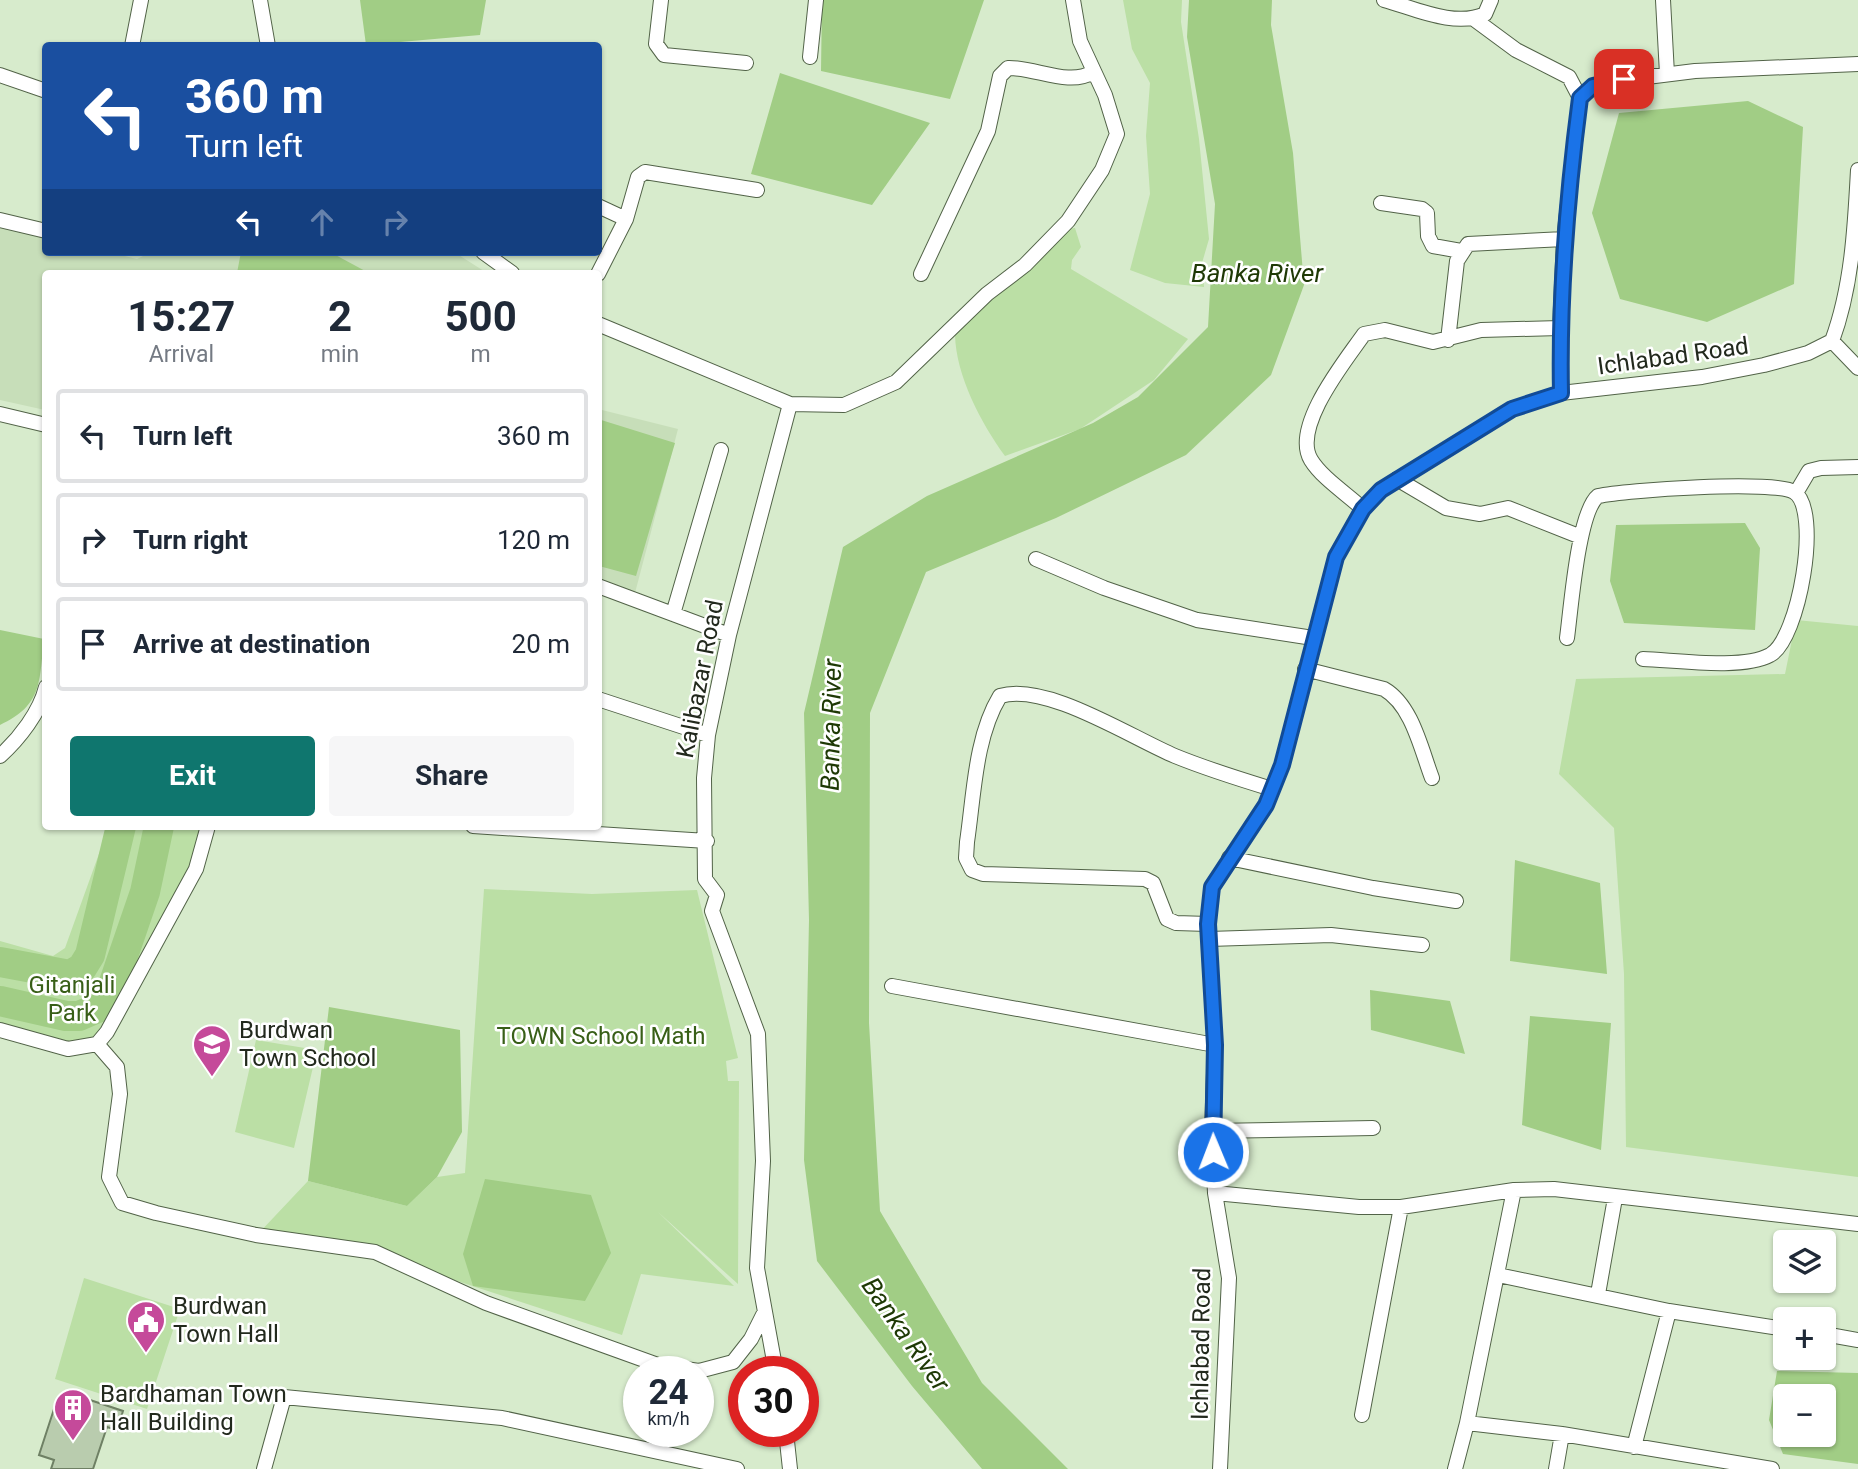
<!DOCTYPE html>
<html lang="en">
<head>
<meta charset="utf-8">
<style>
	:root { --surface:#fff; --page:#f6f6f7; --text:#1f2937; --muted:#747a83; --line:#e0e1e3; --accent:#0f766e }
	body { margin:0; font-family:Roboto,sans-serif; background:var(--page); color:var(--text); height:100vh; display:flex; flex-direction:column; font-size:26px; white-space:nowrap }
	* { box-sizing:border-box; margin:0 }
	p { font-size:23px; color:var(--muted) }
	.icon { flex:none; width:38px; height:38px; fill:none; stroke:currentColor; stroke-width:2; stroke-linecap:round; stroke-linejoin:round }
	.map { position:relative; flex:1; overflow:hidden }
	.panel { position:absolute; left:42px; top:270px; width:560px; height:560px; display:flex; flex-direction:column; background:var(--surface); border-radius:7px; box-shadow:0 2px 5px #0004 }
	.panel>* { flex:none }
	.banner { position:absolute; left:42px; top:42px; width:560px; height:214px; border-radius:7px; box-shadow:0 2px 5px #0004; background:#1a4fa0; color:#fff; overflow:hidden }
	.controls { position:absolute; left:1773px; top:1230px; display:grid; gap:14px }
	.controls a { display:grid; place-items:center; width:63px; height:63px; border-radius:7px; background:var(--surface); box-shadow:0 2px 5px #0004; font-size:35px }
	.speed { position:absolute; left:623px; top:1356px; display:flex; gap:14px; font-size:35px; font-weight:700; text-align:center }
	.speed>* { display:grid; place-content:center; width:91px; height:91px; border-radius:50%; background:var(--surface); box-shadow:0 2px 5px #0004; line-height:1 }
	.speed small { font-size:18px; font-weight:400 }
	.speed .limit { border:10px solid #d22; background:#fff; color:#111 }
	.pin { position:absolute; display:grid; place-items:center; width:60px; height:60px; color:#fff; margin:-30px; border-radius:14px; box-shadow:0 4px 10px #0006 }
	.me { position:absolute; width:77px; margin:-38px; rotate:359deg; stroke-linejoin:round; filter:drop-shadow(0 0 5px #0008) }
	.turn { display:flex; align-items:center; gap:24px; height:147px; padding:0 28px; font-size:32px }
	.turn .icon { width:91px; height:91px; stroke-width:2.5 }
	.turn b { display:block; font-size:49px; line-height:60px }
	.lanes { display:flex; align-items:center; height:66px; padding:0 28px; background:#0003; justify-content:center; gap:35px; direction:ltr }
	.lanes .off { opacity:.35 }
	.eta { display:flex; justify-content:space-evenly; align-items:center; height:119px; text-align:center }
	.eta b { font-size:42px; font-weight:700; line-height:49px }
	.action { display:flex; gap:14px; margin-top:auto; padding:14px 28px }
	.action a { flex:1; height:80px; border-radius:7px; background:var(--accent); color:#fff; font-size:28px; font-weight:700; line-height:80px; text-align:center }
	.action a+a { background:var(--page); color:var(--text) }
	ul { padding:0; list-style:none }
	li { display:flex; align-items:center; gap:21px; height:94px; margin:0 14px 10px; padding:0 14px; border:4px solid var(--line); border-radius:7px }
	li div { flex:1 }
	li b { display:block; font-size:26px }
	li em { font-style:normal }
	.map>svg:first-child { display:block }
	.built { fill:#c7deb9 }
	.green { fill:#bbdfa5 }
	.water { fill:#a1cd85; fill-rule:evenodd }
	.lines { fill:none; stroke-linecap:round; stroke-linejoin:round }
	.river { stroke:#a1cd85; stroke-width:30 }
	.building { fill:#b9ccae; stroke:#6e8064; stroke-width:2 }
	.minor-casing { stroke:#526348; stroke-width:16 }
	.minor { stroke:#fff; stroke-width:14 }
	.route-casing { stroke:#114b97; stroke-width:18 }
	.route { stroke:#1a73e8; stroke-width:12 }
	.labels { text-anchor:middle; stroke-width:5; stroke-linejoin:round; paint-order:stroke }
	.street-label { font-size:24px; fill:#22291d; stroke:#fff }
	.park-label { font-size:24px; fill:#385f17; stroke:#fff }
	.poi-label { font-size:24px; fill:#22291d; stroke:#fff; text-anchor:start }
	.water-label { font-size:26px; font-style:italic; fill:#1e3905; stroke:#fff }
</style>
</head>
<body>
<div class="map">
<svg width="1858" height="1469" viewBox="0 0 1858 1469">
	<rect width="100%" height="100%" fill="#d7ebcc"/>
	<path class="built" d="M0 227 45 237 46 252H108L137 259 151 252H454L487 273H46L45 410 0 400Z
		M598 409 678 429 635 593 599 580Z"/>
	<path class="green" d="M1123 0H1182L1181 22 1199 139 1209 239 1202 263 1204 287 1165 283 1130 270 1150 194 1146 136 1150 83 1132 49Z
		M1075 228 1081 247 1072 260 1071 269 1188 339 1154 380 1080 429 1005 456C981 423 956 376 955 335L1011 275 1066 229Z
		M1796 620 1858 626V1177L1626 1147 1624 974 1614 828 1559 774 1576 679 1785 674Z
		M109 826H205L196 869 107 1032 68 1049 0 1031V941L53 956 65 948Z
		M484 889 592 894 697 890 738 1058 726 1061 728 1081H739L738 1284 658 1212 734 1286 641 1274 622 1335 448 1278 376 1250 258 1234 308 1181 407 1206 437 1177 465 1173Z
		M256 1040 317 1050 294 1148 235 1132Z
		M84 1278 180 1309 147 1409 55 1379Z"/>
	<path class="water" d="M360 0H486L480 35 366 45Z
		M822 0H984L950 99 821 71Z
		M1189 0H1272L1271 25 1293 153 1304 285 1271 375 1186 455 1056 518 926 572 870 713 869 1023 880 1211 982 1383 1068 1469H982L912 1386 817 1261 804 1160 809 920 804 713 843 547 927 496 1093 423 1138 397 1208 327 1215 204 1187 37Z
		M780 73 930 123 872 205 751 174Z
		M1748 101 1803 127 1794 284 1707 322 1620 299 1592 213 1619 113Z
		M241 252H330L367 272 237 273Z
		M598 419 675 443 636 576 599 566Z
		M1745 523 1760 548 1755 630 1624 623 1610 581 1616 525Z
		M0 630 44 639C39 682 43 705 0 725Z
		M1515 860 1600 883 1607 974 1510 961Z
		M1370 990 1450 1001 1465 1054 1371 1030Z
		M329 1007 460 1030 462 1132 437 1177 407 1206 308 1181Z
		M1530 1016 1611 1023 1601 1150 1522 1125Z
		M485 1179 591 1195 611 1253 585 1301 473 1286 463 1254Z
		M1777 1371 1858 1373V1464L1783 1454 1769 1420ZM1785 1396H1824V1435H1785Z"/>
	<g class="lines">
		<path class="river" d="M0 962 70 975 82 968 90 955 121 826
			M0 1001 66 1016H79L102 1006 111 991 145 892 159 826"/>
	</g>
	<path class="building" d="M75 1395 123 1411 117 1430 107 1427 93 1469H51L54 1460 39 1455 55 1406 69 1411Z"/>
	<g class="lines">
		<defs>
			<path id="minor" d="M260 0 268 46
				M661 0 656 44 664 55 746 63
				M1384 0C1414 8 1455 28 1485 14L1491 0
				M1663 0 1667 74
				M1474 19 1516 50 1569 77 1580 98 1564 239 1560 328 1561 393
				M132 46 141 0
				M810 57 816 0
				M0 75 46 91
				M1580 98 1593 86 1639 78 1695 71 1858 64
				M1381 203 1422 209 1427 213 1428 236 1433 246 1461 251
				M598 206 626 219
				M0 220 46 231
				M483 252 512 273
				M598 274 626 219 638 177 645 172 757 190
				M921 274 988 131 1000 76 1008 68C1035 67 1069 87 1093 72
				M598 324 790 404 729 635 708 735 704 778 705 879 717 895 712 911 758 1034 763 1161 757 1268 776 1372
				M1448 340 1457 261 1468 244 1564 239
				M1832 341 1858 368
				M790 404 844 405 896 382 987 294 1025 265 1068 221 1102 170 1117 134 1105 95 1080 41 1073 0
				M0 414 46 425
				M1397 479 1446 508 1480 514 1508 508 1581 537
				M1796 493 1809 471 1821 468 1858 467
				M1363 509C1347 494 1322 478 1311 460 1291 427 1346 360 1364 334L1385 330 1433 342 1481 330 1560 328
				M1036 559 1104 588 1197 620 1313 638
				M598 586 729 635
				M673 614 721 450
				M1567 638C1571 609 1578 512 1598 496 1625 490 1774 480 1794 492 1822 509 1799 640 1770 655 1743 670 1675 660 1643 659
				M1305 669 1384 689C1412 705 1421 749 1432 778
				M598 699 708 735
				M0 756C19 739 40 712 46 687
				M473 826 707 841
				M1229 858 1373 888 1456 901
				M1208 924 1176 923 1167 919 1153 883 1145 879 983 874 972 870 966 858 967 842C974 795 975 737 1000 696 1046 682 1130 737 1175 756 1207 769 1239 779 1272 789
				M1209 939 1331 935 1422 945
				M892 986 1215 1045
				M0 1030 68 1049 97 1044 107 1032 196 869 208 826
				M97 1044 117 1067 120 1094 109 1177 122 1203 156 1213 256 1235 375 1252 486 1303 658 1365 699 1371 733 1362 751 1339 764 1313
				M1212 1131 1373 1128
				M1215 1193 1359 1207H1401L1514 1190
				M1498 1275 1669 1311 1785 1329
				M1598 1294 1615 1198
				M1824 1334 1858 1340
				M1362 1415 1401 1207
				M1467 1423 1514 1190 1554 1189 1858 1224
				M786 1432 790 1469
				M1634 1447 1669 1311
				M264 1469 284 1397 502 1418 737 1469
				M1220 1469 1229 1278 1215 1193 1212 1131 1215 1045 1208 924 1212 887 1266 805 1282 765 1336 557 1363 509 1381 490 1512 409 1561 393 1702 377 1764 365 1808 353 1832 341C1852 287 1855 227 1858 170
				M1455 1469 1467 1423 1562 1434 1772 1469
				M1556 1469 1562 1434"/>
		</defs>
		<use href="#minor" class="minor-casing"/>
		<use href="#minor" class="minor"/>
	</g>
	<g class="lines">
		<defs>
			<path id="route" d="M1213 1152 1215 1045 1208 924 1212 887 1266 805 1282 765 1336 557 1363 509 1381 490 1512 409 1561 393C1559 294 1567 197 1580 98L1593 86 1624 79"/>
		</defs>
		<use href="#route" class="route-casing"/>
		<use href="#route" class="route"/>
	</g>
	<defs>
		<symbol id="school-pin" viewBox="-11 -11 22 30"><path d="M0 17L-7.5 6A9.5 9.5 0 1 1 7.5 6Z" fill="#c54a9a" stroke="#fff"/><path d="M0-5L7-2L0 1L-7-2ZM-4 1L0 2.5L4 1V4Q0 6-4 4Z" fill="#fff"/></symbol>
		<symbol id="civic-pin" viewBox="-11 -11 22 30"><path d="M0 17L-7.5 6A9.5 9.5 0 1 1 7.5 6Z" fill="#c54a9a" stroke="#fff"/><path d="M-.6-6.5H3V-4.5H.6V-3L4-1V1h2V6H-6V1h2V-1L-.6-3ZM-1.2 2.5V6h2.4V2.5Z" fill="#fff"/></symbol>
		<symbol id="building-pin" viewBox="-11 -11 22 30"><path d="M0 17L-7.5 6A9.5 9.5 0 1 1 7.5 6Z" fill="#c54a9a" stroke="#fff"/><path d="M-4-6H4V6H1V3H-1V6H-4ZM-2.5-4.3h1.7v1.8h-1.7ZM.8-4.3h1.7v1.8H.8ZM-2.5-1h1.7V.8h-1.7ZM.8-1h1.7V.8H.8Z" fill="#fff"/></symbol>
	</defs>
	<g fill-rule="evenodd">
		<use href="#school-pin" x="190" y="1022" width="44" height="60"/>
		<use href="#civic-pin" x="124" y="1298" width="44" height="60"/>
		<use href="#building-pin" x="51" y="1386" width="44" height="60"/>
	</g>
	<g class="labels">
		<g class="street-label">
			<text transform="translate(1673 356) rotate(-8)" y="8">Ichlabad Road</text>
			<text transform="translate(700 679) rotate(-79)" y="8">Kalibazar Road</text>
			<text transform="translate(1201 1344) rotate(-89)" y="8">Ichlabad Road</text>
		</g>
		<g class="park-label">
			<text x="72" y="993">Gitanjali<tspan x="72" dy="28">Park</tspan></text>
			<text x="601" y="1044">TOWN School Math</text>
		</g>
		<g class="poi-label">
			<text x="239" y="1038">Burdwan<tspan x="239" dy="28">Town School</tspan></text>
			<text x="173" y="1314">Burdwan<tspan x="173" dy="28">Town Hall</tspan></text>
			<text x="100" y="1402">Bardhaman Town<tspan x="100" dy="28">Hall Building</tspan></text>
		</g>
		<g class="water-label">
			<text x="1257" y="282">Banka River</text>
			<text transform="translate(831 725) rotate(-89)" y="9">Banka River</text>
			<text transform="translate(906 1334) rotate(55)" y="9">Banka River</text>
		</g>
	</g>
</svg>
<div class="controls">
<a><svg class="icon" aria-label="layers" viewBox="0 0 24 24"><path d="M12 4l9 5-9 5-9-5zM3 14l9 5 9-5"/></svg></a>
<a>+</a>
<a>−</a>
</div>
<div class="speed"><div>24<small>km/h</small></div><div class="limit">30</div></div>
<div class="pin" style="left:1624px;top:79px;background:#d93025"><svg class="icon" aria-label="arrive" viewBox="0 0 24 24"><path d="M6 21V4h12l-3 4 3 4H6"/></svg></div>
<svg class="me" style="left:1213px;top:1152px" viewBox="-20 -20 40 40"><circle r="17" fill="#1a73e8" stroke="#fff" stroke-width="3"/><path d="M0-11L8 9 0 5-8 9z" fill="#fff"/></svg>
<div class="banner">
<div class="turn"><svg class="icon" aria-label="left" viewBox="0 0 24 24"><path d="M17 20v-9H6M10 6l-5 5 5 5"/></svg><div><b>360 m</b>Turn left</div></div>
<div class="lanes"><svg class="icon" aria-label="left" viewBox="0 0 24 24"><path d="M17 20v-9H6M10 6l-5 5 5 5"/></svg><svg class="icon off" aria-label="ahead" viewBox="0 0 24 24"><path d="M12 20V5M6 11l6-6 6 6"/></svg><svg class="icon off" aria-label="right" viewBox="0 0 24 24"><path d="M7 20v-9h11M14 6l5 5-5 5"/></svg></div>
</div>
<section class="panel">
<div class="eta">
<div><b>15:27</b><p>Arrival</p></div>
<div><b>2</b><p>min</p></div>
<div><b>500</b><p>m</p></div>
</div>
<ul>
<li><svg class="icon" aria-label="left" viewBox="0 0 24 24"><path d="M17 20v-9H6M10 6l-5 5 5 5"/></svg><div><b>Turn left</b></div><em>360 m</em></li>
<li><svg class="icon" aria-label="right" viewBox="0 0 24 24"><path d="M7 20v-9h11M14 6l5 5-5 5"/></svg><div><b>Turn right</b></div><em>120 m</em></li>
<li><svg class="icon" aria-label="arrive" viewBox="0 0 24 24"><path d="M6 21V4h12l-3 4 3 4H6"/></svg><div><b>Arrive at destination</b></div><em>20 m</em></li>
</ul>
<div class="action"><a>Exit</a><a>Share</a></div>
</section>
</div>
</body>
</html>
